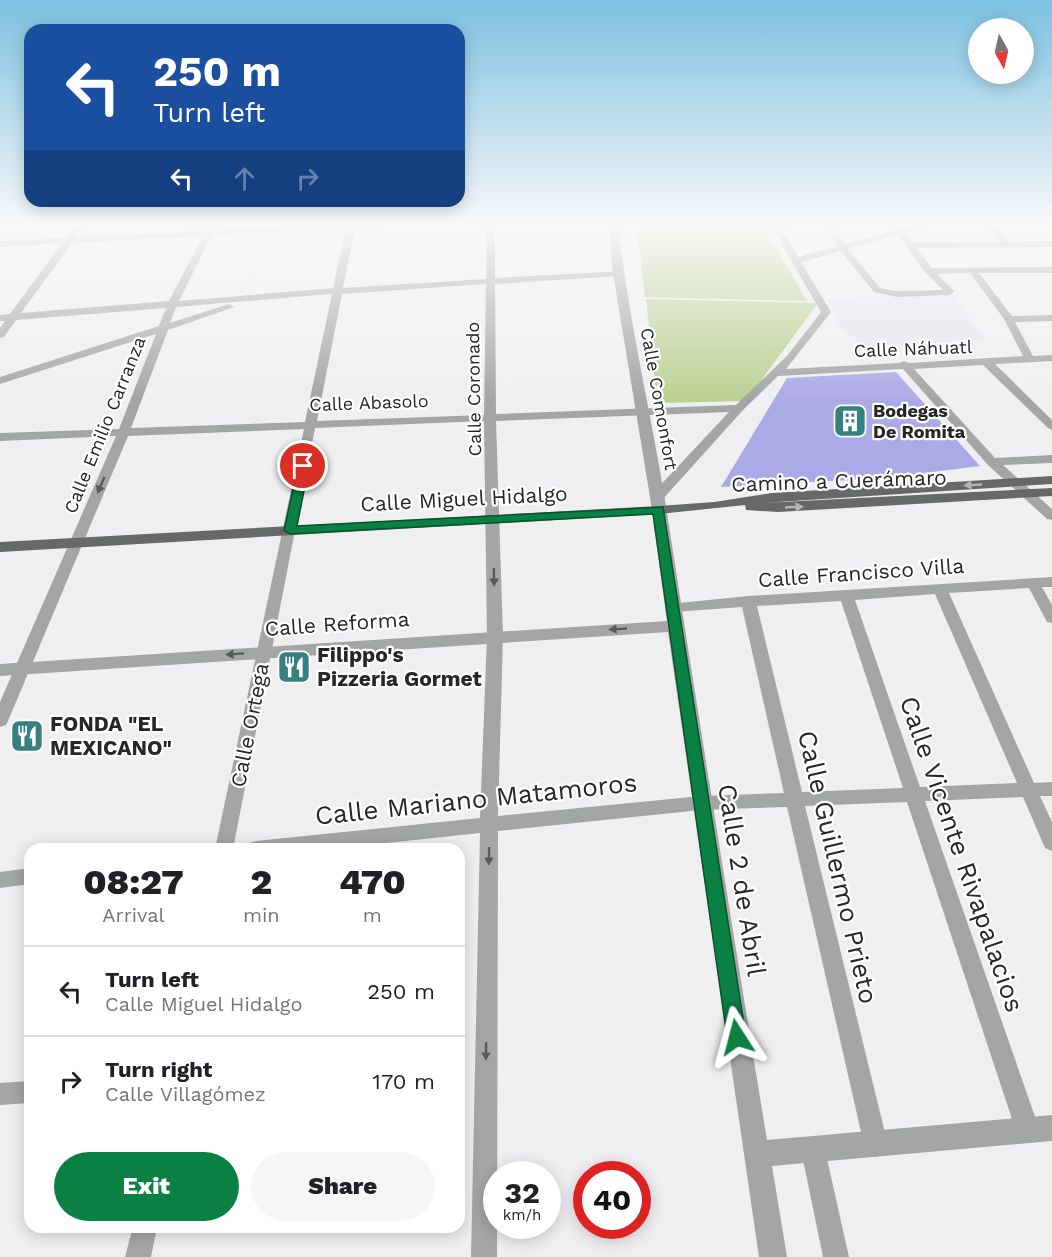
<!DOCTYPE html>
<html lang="en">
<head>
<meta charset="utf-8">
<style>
	:root { --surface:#fff; --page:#f6f6f6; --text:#202124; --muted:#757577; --line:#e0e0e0; --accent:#0b8043 }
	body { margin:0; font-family:"Work Sans",sans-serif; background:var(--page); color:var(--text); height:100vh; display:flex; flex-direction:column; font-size:22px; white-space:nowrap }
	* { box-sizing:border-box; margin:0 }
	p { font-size:20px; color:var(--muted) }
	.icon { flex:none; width:33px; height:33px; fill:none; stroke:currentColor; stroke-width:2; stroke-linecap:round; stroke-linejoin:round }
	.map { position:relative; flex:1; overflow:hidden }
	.sheet { position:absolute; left:24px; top:843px; width:441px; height:390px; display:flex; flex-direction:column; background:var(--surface); border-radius:18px; box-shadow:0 3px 15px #0003 }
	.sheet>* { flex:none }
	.hud { position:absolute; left:24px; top:24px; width:441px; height:183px; border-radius:18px; box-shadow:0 3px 15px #0003; background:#1a4fa0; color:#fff; overflow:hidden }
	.needle { width:39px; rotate:172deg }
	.controls { position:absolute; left:968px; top:18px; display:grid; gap:12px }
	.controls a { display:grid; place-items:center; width:66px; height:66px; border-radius:50%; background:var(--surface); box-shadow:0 3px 15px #0003; font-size:30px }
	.speed { position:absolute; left:483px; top:1161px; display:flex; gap:12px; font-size:30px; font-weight:700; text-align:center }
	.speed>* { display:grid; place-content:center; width:78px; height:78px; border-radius:50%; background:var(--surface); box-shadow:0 3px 15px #0003; line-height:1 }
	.speed small { font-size:15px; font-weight:400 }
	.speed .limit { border:9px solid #d22; background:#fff; color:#111 }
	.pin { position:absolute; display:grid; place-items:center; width:51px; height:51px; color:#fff; margin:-26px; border:3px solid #fff; border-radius:50%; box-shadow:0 2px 6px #0007 }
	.me { position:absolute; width:66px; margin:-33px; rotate:351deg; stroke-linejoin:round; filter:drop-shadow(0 0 4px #0008) }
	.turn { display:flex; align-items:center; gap:21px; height:126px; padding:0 30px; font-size:27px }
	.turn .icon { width:78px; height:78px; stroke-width:2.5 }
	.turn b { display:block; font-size:42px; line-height:51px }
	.lanes { display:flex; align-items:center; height:57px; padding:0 30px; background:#0003; justify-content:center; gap:30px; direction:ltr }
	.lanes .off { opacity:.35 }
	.eta { display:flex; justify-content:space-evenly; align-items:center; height:102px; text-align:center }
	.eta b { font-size:36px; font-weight:800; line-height:42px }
	.cta { display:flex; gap:12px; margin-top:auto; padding:12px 30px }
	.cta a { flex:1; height:69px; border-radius:36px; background:var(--accent); color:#fff; font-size:24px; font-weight:800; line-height:69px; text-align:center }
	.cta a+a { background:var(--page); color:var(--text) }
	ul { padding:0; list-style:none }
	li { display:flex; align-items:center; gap:18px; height:90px; padding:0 30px; border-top:2px solid var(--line) }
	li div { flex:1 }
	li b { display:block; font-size:22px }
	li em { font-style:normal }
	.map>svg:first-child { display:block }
	.built { fill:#e5e5ef }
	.green { fill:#bcd193 }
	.building { fill:#aca9e7 }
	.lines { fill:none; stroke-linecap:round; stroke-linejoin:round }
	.minor { fill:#a4a6a5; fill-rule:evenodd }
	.tertiary { fill:#a4a6a5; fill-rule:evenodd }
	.primary { fill:#676969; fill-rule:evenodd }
	.oneway { fill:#585959 }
	.oneway2 { fill:#b3b4b4 }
	.route { fill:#0b8043; stroke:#07532c; stroke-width:1.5 }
	.labels { text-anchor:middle; stroke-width:4.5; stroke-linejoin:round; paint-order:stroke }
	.far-street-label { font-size:18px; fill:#262627; stroke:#fff }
	.far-poi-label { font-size:18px; font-weight:bold; fill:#262627; stroke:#fff; text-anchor:start }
	.street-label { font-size:21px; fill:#262627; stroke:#fff }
	.poi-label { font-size:21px; font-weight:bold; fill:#262627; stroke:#fff; text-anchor:start }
	.near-street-label { font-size:26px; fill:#262627; stroke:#fff }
</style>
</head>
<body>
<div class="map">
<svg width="1052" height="1257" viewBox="0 0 1052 1257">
	<rect width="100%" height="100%" fill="#efeff1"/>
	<path class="built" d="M881 296H953L985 339 865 347 854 336H850L835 320 837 319 828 299Z"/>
	<path class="green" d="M752 224 765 228 807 301 645 297 637 230Z
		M646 299 818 303 746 401 657 403Z"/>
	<path class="building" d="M896 372 980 466 886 478 721 487 787 378Z"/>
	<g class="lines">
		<path class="minor" d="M77 224H85L76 237 205 231 209 224H217L214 230 382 224 378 227 355 228 343 288 486 279 487 224H495V278L621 271V275L618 276 495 284 496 414 736 405 787 356 821 312 770 224H801L782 230 798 257 837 246 824 224H832L845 244 920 224H933L905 233 912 242H999L987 224H995L1008 242 1052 241V247L916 248 932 268 1052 267V273H979L1012 316 1052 315V321L1015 322 1033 356 1052 355V361L995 364 1052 420V430L1048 428 983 365 914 369 995 458 1052 455V463L1003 465 1052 509V520L1047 519 988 465 903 369 778 376 743 410 662 500 657 501 651 497 652 494 729 412 496 421 503 636 498 816 701 796 784 793 742 607 674 612 667 607 669 604 748 596 1052 577V587H1042L1052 605V623L1047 622 1029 588 949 593 1034 783 1052 782V796H1040L1052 822V851L1045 848 1023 797 925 801 1040 1131 1036 1139 1028 1143 1020 1139 1016 1131 907 802 805 806 888 1145 884 1153 876 1157 868 1153 864 1145 787 807 701 810 498 831 497 1257H471L480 833 331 849H247L249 843 256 841 480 818 487 636 484 421 315 428 233 849H215L304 429 128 436 8 721 6 725 0 727V702L116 436 0 441V433L119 429 156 334 0 384V377L159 326 166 308 16 320 4 337 0 338V328L5 321H0V315L10 314 62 243 0 247V241L66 238ZM346 228 333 288 179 301 212 235ZM898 235 926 273 943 290 897 291 880 288 848 249ZM203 236 169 301 21 313 72 243ZM841 251 874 292 897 297 950 295 954 291 937 274 970 273 1004 319 1023 356 909 363 904 361 899 363 786 369 831 312 801 262ZM486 284 484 415 317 421 342 294ZM332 294 305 422 131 428 168 330 234 307 229 304 170 323 176 307ZM935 594 1017 783 920 787 855 600ZM841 601 903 788 802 792 757 606Z
			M1044 224H1052V232Z
			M30 868V884L0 888V872Z
			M30 1081V1103L0 1105V1083Z
			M813 1138 821 1142 825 1150 849 1257H823L801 1150 805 1142Z
			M133 1227H157L151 1257H125Z"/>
		<path class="tertiary" d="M608 224H618C628 317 650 408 665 500 698 713 732 927 767 1140L1052 1115V1141L772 1166 787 1257H759L668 632 0 676V664L667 621 650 497 613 273Z"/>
		<path class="primary" d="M1052 476V484L761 503 1052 488V496L778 512 746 510 745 505 659 514 0 552V542L659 506 714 502 772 493Z"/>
	</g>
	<defs><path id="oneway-solid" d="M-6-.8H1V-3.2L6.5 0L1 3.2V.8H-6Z" transform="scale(1.5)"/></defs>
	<g class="oneway">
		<use href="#oneway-solid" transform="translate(101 485) rotate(113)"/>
		<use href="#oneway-solid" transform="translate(494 577) rotate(89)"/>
		<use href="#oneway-solid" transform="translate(618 629) rotate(177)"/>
		<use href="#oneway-solid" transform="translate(235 654) rotate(176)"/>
		<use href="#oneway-solid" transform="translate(489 856) rotate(91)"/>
		<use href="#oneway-solid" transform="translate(486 1051) rotate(91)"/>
	</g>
	<g class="oneway2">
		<use href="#oneway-solid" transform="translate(973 485) rotate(177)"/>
		<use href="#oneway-solid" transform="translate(794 507) rotate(-3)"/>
	</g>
	<linearGradient id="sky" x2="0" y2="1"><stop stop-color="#7bc1e1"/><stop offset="0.56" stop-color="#f8f8f9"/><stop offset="1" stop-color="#f8f8f9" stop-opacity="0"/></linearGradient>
	<rect width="1052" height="400" fill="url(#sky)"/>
	<path class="route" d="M303 462 309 466 297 526 663 507 746 1037 744 1044 737 1046 730 1044 727 1037 653 514 290 534 284 530 298 466Z"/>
	<defs>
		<symbol id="building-square" viewBox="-11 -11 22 22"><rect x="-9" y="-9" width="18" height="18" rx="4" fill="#378081" stroke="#fff"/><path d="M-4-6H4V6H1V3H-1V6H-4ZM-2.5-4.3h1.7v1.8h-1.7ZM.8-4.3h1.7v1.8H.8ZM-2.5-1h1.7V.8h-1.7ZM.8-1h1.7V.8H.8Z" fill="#fff"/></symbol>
		<symbol id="restaurant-square" viewBox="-11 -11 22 22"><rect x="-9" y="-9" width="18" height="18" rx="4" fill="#378081" stroke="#fff"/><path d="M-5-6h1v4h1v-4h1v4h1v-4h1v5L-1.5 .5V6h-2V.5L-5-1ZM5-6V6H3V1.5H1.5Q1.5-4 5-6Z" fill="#fff"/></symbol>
	</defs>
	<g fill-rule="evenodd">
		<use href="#building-square" x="831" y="402" width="38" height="38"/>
		<use href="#restaurant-square" x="275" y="648" width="38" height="38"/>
		<use href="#restaurant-square" x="8" y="717" width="38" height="38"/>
	</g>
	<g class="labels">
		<g class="far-street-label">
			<text transform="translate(913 349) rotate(-2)" y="6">Calle Náhuatl</text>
			<text transform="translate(474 389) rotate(-91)" y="6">Calle Coronado</text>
			<text transform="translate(659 399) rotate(80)" y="6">Calle Comonfort</text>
			<text transform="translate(369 403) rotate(-2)" y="6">Calle Abasolo</text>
			<text transform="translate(105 425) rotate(-68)" y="6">Calle Emilio Carranza</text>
		</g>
		<g class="far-poi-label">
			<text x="873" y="417">Bodegas<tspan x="873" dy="21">De Romita</tspan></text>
		</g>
		<g class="street-label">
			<text transform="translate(839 481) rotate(-2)" y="7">Camino a Cuerámaro</text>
			<text transform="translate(464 499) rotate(-3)" y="7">Calle Miguel Hidalgo</text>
			<text transform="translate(861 573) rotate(-4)" y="7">Calle Francisco Villa</text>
			<text transform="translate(337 624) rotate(-4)" y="7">Calle Reforma</text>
			<text transform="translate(250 725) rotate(-79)" y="7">Calle Ortega</text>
		</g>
		<g class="poi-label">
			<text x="317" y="662">Filippo's<tspan x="317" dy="24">Pizzeria Gormet</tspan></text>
			<text x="50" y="731">FONDA "EL<tspan x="50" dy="24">MEXICANO"</tspan></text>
		</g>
		<g class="near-street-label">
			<text transform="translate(476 799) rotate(-6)" y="9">Calle Mariano Matamoros</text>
			<text transform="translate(962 854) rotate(71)" y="9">Calle Vicente Rivapalacios</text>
			<text transform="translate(838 867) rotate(77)" y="9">Calle Guillermo Prieto</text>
			<text transform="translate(742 880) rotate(81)" y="9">Calle 2 de Abril</text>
		</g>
	</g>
</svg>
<div class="controls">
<a><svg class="needle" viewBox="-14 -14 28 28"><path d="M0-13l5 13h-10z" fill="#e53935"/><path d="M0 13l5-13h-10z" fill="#757577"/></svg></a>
</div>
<div class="speed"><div>32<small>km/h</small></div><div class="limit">40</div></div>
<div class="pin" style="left:303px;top:466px;background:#d93025"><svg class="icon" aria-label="arrive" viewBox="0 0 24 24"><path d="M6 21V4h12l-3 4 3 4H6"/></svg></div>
<svg class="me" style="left:737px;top:1037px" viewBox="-20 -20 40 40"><path d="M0-17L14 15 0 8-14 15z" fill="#0b8043" stroke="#fff" stroke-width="4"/></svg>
<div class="hud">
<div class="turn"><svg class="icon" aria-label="left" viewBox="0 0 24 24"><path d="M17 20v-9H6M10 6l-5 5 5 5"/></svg><div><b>250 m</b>Turn left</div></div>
<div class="lanes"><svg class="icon" aria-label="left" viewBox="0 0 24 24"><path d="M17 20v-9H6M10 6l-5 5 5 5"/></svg><svg class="icon off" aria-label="ahead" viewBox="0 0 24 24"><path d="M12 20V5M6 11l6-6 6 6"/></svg><svg class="icon off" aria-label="right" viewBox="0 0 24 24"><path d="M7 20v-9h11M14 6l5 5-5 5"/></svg></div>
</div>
<section class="sheet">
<div class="eta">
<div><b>08:27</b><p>Arrival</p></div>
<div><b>2</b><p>min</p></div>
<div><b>470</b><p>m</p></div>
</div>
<ul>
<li><svg class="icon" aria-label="left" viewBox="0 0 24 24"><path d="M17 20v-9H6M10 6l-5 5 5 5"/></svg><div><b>Turn left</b><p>Calle Miguel Hidalgo</p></div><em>250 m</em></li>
<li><svg class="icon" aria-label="right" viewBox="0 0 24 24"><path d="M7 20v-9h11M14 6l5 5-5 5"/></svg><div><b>Turn right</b><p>Calle Villagómez</p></div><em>170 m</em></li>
</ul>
<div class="cta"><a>Exit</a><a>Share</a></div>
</section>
</div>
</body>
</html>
